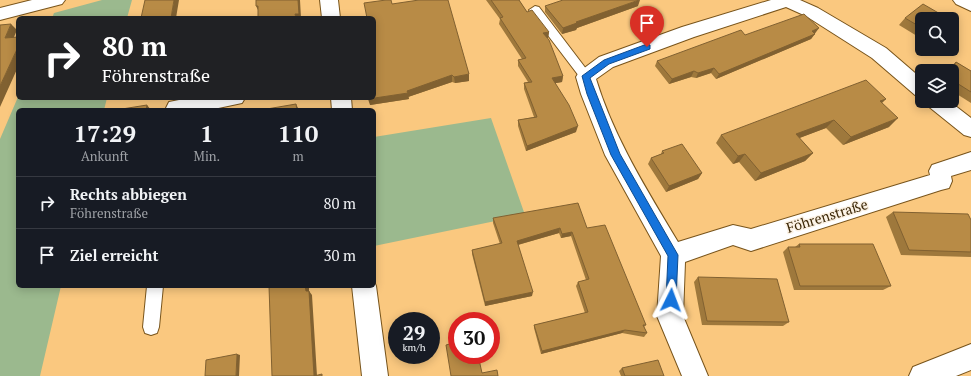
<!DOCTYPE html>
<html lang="de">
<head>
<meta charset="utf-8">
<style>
	:root { --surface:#171b24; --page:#20242c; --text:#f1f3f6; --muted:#9ea1a6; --line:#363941 }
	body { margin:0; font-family:"PT Serif",serif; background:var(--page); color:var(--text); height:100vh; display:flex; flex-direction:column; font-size:15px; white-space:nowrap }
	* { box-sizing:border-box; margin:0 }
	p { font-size:13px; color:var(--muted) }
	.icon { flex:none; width:22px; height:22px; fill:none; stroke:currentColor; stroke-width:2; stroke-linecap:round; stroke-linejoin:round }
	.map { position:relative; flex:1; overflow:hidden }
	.sheet { position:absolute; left:16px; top:108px; width:360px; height:180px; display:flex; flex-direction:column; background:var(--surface); border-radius:6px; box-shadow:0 2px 10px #0003 }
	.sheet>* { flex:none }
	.guide { position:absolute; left:16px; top:16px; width:360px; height:84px; border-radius:6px; box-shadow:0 2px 10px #0003; background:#202124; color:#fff; overflow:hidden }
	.fabs { position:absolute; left:915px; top:12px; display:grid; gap:8px }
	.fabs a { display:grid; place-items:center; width:44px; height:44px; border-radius:6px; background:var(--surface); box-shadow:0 2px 10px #0003; font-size:20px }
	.speed { position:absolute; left:388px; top:312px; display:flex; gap:8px; font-size:20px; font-weight:700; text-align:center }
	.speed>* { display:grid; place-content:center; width:52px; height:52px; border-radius:50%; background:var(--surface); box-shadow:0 2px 10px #0003; line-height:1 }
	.speed small { font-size:10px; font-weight:400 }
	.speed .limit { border:6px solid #d22; background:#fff; color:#111 }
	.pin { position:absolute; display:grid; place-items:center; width:34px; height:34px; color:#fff; margin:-41px -17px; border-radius:50% 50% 50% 0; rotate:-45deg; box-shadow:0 0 4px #0007 }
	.pin .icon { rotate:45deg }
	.me { position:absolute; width:44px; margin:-22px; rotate:3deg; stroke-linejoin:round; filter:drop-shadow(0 0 3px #0008) }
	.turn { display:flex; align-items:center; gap:14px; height:84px; padding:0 20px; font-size:18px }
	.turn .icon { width:52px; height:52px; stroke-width:2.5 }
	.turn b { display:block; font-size:28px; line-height:34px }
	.eta { display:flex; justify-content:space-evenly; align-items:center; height:68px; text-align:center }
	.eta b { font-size:24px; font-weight:800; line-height:28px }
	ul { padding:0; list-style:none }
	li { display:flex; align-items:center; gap:12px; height:52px; padding:0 20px; border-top:1px solid var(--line) }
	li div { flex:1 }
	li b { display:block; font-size:15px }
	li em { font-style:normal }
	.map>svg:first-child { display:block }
	.green { fill:#9bb98e }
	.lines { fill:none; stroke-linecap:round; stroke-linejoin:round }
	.service-casing { stroke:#78541b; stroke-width:2 }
	.minor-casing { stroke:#78541b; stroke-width:2 }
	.secondary-casing { stroke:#78541b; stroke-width:2 }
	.service { fill:#fff; fill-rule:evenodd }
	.minor { fill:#fff; fill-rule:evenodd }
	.secondary { fill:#fff; fill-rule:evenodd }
	.wall { fill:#9e783c }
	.shaded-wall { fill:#816131 }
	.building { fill:#b88b46; stroke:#816131 }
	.route { fill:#1573db; stroke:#0e4b8e }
	.labels { text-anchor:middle; stroke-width:3; stroke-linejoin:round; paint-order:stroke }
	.street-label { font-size:14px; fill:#3b2707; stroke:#fbf1e3 }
</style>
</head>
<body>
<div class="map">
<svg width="971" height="376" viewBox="0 0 971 376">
	<rect width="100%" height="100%" fill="#fac87f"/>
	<path class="green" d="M102 0H132L127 18H52L54 13Z
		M18 97 107 98 104 110H18V286H61L40 376H0V139Z
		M491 118 525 215 374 246V137Z"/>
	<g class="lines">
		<defs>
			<path id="service" d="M535 6 539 7 590 74 592 77 590 80H582L531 13 529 10Z
				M147 286H163L159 327 157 333 151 335 145 333 143 327Z"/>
			<path id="minor" d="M32 0H65L62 4 0 20V8Z
				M320 0H338L340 18H322Z
				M771 0H800L818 8 886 48 922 79V97L915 95 872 58 806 16 786 7 694 37 613 67 596 79C614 138 647 190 678 242L733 225 751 229 930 175 929 171 932 165 971 152V170L951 176 952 181 949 188 941 190 751 251 733 245 685 262 683 316 708 376H682L657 316 661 256 605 155 581 94 576 77 579 72 599 57 682 27Z
				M189 98H245L242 103 209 110H167L166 108 169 102Z
				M331 98H351L352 110H332Z
				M925 101H949L971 118V137L964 135 928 106Z
				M374 281 376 286 388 376H362L352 286H374Z
				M971 344V370L956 376H909L913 367Z"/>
			<path id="secondary" d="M953 0H971V11L956 4Z"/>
		</defs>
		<use href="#service" class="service-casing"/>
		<use href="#minor" class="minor-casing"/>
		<use href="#secondary" class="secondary-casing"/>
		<use href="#service" class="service"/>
		<use href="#minor" class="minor"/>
		<use href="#secondary" class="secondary"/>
	</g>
	<path class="wall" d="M486 0H519L527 12 549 32 548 38H547L563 76 562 82 555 83 576 132 526 151 518 126V120L534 117 524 89V83L528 82 518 66V60L522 59 499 24 500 19Z
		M392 4 469 81 455 83 452 82 408 97 409 99 370 105Z
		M545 6H638L577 28 576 30 562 34 545 12Z
		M905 18 922 19V32L917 36 899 25Z
		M815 34 811 39 716 79 711 73 696 78 691 77 669 84 655 66 657 61 745 35 816 34Z
		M956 62 971 71V103L952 91V71H947L948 69Z
		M886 99 882 103 889 127 843 145 826 128 799 138 813 153 805 161 755 181 739 162 733 164 716 143 721 135Z
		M662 151 702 173 698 179 666 192 648 164 651 158 661 154Z
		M893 212 971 220V257L901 255 886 217Z
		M493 218 587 228 646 325 644 327 647 333 644 337 622 333 541 354 534 328V325L585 313 576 286 578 282 586 280 571 236 561 238 559 233 518 245 532 296 485 306 472 254V250L500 244 493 223Z
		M799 244 891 286 883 290H794L783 252 788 247H795Z
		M698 277 789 322 783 326 702 325 694 282Z
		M622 368 664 376H621L619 371Z"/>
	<path class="shaded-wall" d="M174 0H179L176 18H171Z
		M298 0H300L301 18H296L295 14Z
		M639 0H640L638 6 577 28 576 30 562 34 563 28 576 22Z
		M256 6H258L259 12Z
		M11 24 17 30 11 44 5 38Z
		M819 28 811 39 716 79 719 74 812 31Z
		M549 32 548 38 543 40V33Z
		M18 47V67L0 107V86Z
		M714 68 711 73 696 78 698 73Z
		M694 71 691 77 669 84 672 79Z
		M469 74V81L455 83 454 77Z
		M452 75V82L408 97 407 91Z
		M563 76 562 82 551 84 552 78Z
		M408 93 409 99 370 105 368 99Z
		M886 99 877 107 880 101Z
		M296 104 299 110H297Z
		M147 105 151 110H146Z
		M898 118 889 127 843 145 851 137Z
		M834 120 826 128 789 142 796 134Z
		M578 126 576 132 526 151 527 146Z
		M813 153 805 161 755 181 761 173Z
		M745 154 739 162 733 164 738 156Z
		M702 173 698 179 666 192 669 186Z
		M560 228 559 233 517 245V241Z
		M572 232 571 236 561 238 562 234Z
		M305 286H309V291L312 295 317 376H314Z
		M533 292 532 296 485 306V302Z
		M625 330 622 333 541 354 542 351Z
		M237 354 240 355 239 376H236Z"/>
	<path class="building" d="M145 0H174L171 18H141Z
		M256 0H298L299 14H295L296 18H258V6H256Z
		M386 0H391L392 4 419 0H448L469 74 454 77 452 75 407 91 408 93 368 99V98H374V18H367L364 3Z
		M491 0H519L527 12 532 10 549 32 543 33 549 40 563 76 552 78 569 105 578 126 527 146 518 120 537 117 524 83 532 82 518 60 526 58 500 18 503 17Z
		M563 0H639L576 22 577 23 563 28 545 6Z
		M923 4 942 15 937 19H922V28L905 18Z
		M804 14 819 28 812 31 815 34 719 74 714 68 698 73 694 71 672 79 657 61 741 30 745 35Z
		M11 24 5 38 18 37V47L0 86V25Z
		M956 62 971 71V92L952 80V71H950Z
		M866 80 886 99 880 101 898 118 851 137 834 120 796 134 813 153 761 173 745 154 738 156 721 135Z
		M296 104 297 110H261Z
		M147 105 146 110H122V109Z
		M682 144 702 173 669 186 651 158 664 153 662 151Z
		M578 203 587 228 605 225 646 325H643L647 333 625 330 542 351 534 325 588 312 578 282 589 279 572 232 562 234 560 228 517 241 533 292 485 302 472 250 502 243 493 218Z
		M893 212 968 214 971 220V252L909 250Z
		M799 244H873L891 286H800L788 247H800Z
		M698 277 777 279 789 322 707 321Z
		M269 286H305L306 291H309L314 376 322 374V376H272Z
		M457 342V355H478L482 373 497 370 498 376H451L446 345Z
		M237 354 236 376H205L206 360Z
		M658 360 664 376H625L622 368Z"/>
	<path class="route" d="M647 44 650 45V49L609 64 590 78 620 154 678 255 676 300 674 304 671 305 667 304 666 300 668 256 611 155 587 94 582 76 604 60Z"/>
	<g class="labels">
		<g class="street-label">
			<text transform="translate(827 216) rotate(-17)" y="5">Föhrenstraße</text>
		</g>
	</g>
</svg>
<div class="fabs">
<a><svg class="icon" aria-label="search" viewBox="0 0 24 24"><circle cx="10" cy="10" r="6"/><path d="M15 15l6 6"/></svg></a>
<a><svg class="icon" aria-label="layers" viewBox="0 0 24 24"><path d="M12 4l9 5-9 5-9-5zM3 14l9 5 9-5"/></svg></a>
</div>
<div class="speed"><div>29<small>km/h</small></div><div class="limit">30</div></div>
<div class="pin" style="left:647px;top:47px;background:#d93025"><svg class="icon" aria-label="arrive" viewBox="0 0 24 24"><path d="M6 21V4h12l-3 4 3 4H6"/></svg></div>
<svg class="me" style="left:671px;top:300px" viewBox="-20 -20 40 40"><path d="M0-17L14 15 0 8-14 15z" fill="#1573db" stroke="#fff" stroke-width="4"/></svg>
<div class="guide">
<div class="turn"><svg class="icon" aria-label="right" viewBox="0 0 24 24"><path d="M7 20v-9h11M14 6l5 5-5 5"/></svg><div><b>80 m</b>Föhrenstraße</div></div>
</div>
<section class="sheet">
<div class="eta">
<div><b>17:29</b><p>Ankunft</p></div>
<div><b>1</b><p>Min.</p></div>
<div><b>110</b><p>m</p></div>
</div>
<ul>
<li><svg class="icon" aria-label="right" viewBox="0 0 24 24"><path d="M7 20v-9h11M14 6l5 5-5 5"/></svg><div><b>Rechts abbiegen</b><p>Föhrenstraße</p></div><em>80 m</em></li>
<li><svg class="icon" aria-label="arrive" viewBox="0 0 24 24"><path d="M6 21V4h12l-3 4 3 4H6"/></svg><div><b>Ziel erreicht</b></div><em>30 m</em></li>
</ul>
</section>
</div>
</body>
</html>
